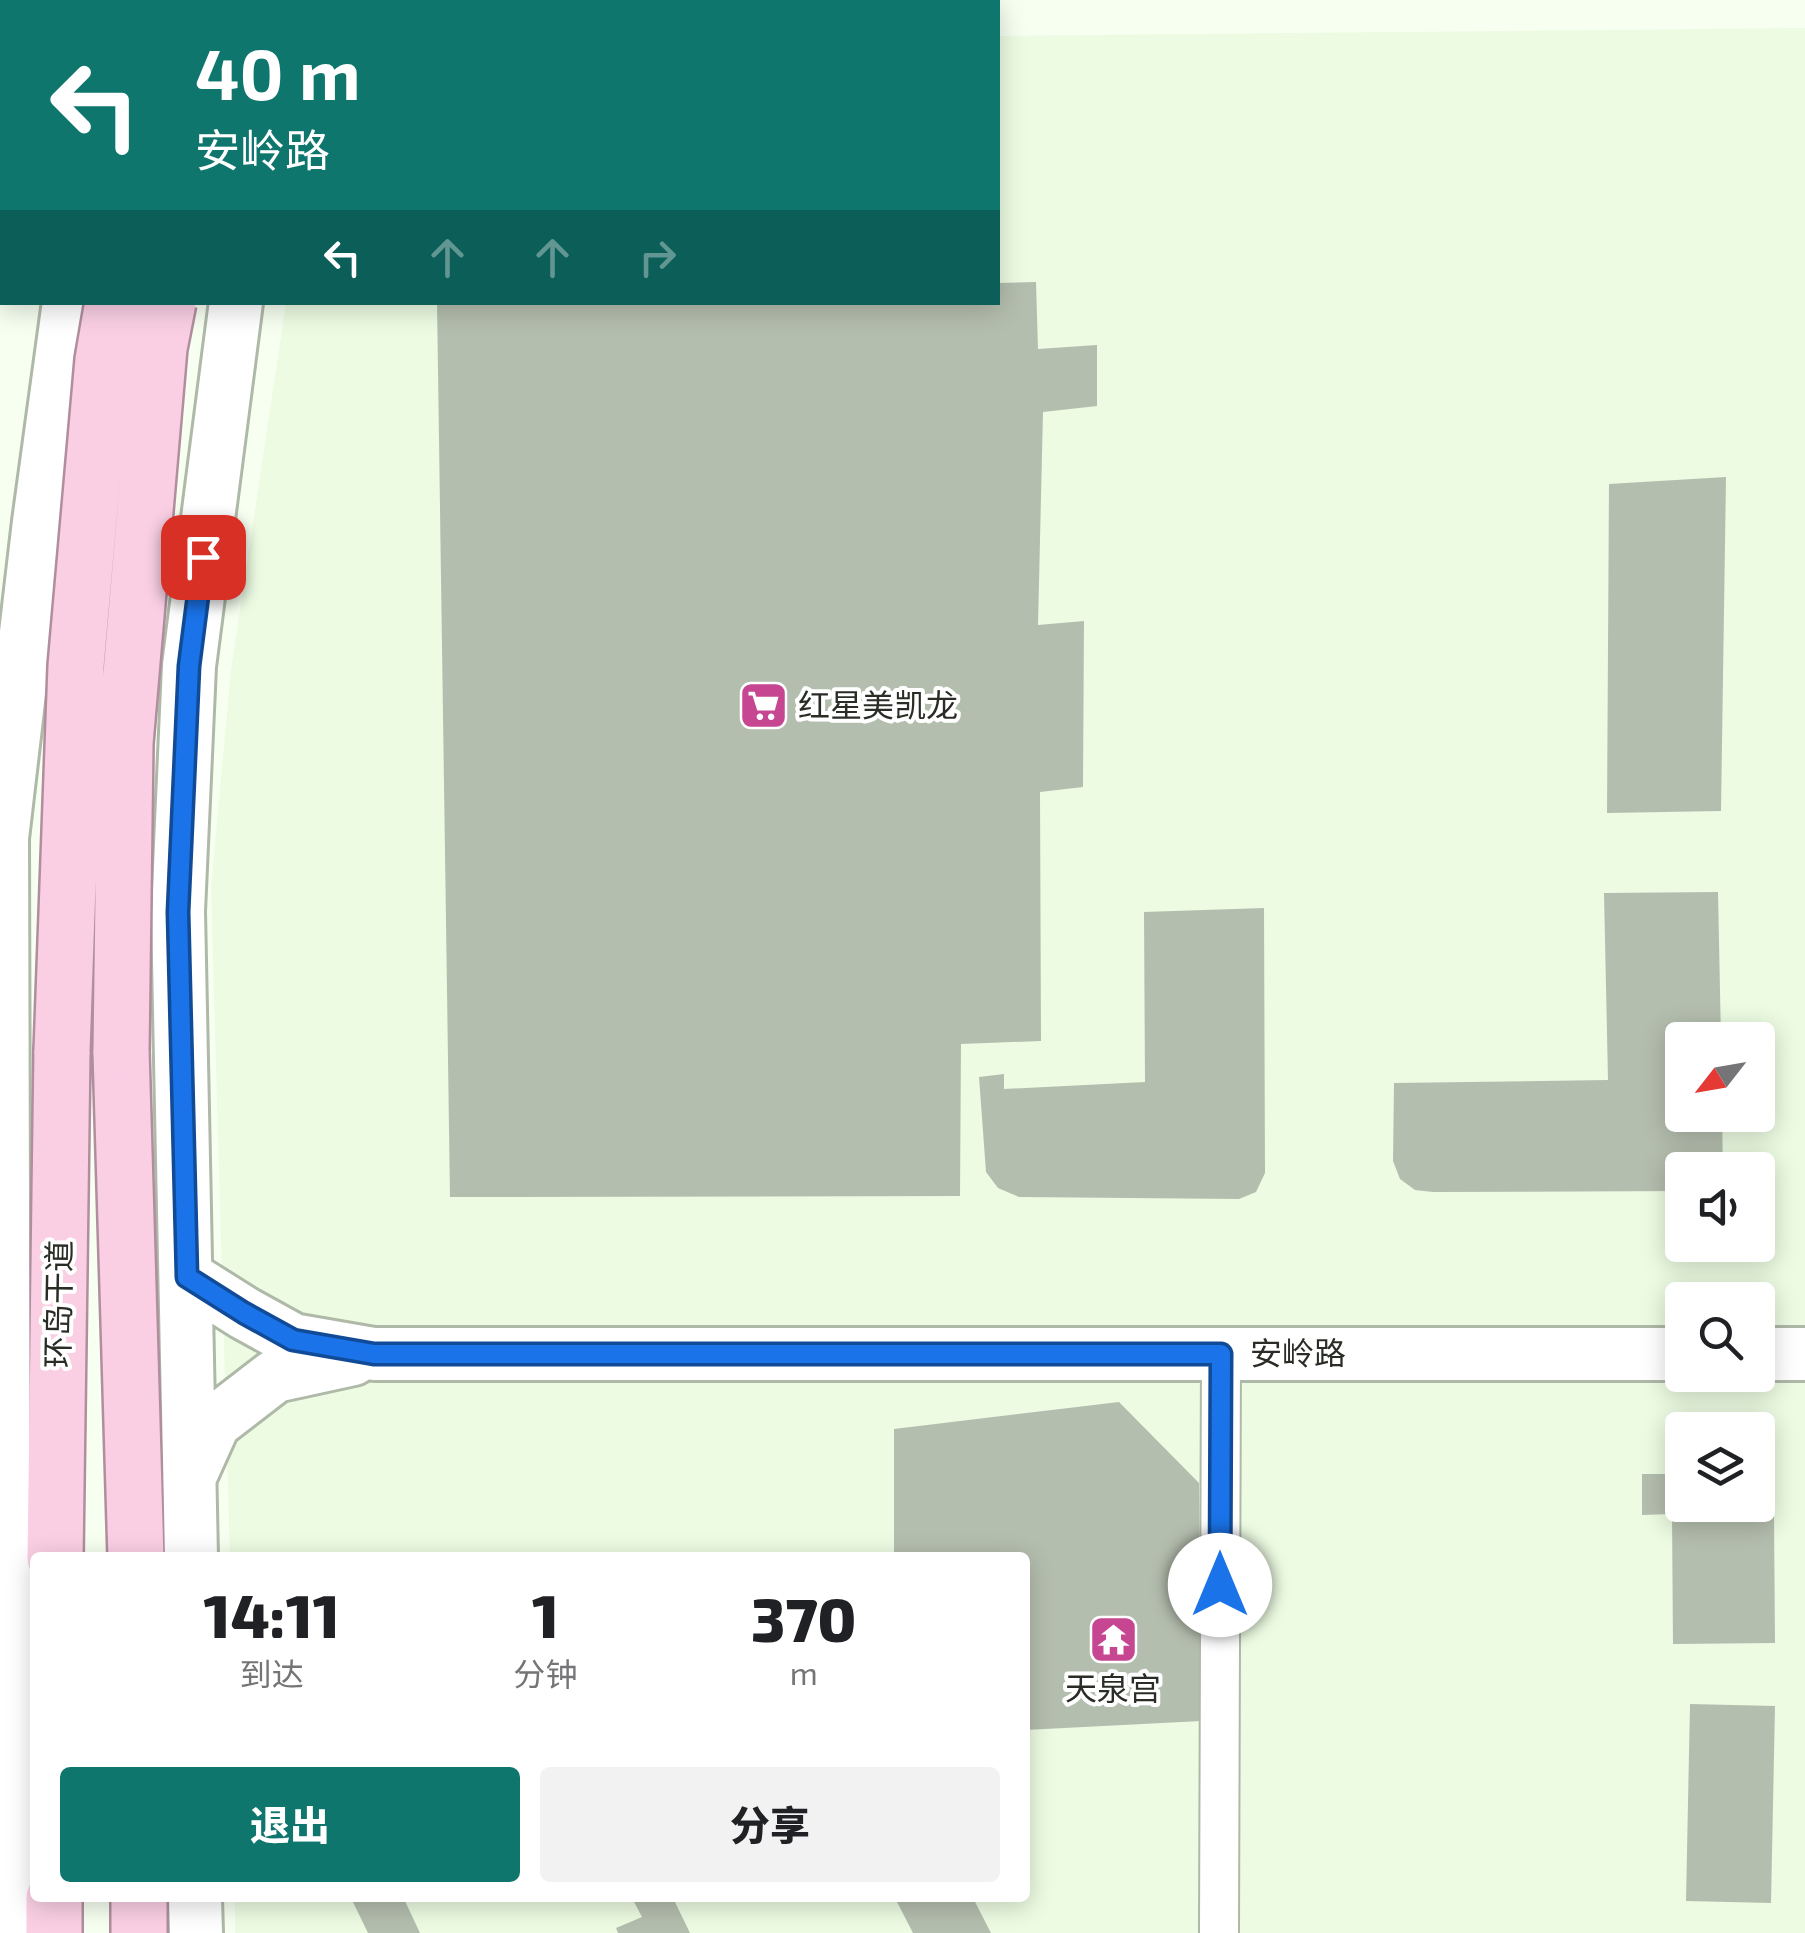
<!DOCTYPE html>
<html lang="zh">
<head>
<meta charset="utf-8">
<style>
	:root { --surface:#fff; --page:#f2f2f2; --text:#202124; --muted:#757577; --accent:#0f766e }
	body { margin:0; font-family:"Exo 2","Noto Sans SC",sans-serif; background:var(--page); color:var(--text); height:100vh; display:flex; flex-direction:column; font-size:38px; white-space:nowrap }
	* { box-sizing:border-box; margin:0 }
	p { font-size:32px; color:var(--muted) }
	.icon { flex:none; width:55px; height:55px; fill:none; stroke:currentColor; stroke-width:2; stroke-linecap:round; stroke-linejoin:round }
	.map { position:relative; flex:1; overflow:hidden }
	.details { position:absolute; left:30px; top:1552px; width:1000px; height:350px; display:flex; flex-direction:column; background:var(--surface); border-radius:10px; box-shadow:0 5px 25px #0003 }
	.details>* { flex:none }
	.banner { position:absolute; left:0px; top:0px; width:1000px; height:305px; box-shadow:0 5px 25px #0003; background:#0f766e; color:#fff; overflow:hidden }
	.needle { width:65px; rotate:239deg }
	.tools { position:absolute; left:1665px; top:1022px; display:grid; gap:20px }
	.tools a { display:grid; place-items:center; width:110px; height:110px; border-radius:10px; background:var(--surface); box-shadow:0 5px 25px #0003; font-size:50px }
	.pin { position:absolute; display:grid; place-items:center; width:85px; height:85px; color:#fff; margin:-42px; border-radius:20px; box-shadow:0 5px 15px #0006 }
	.me { position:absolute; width:110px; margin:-55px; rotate:0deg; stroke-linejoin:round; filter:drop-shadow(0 0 8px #0008) }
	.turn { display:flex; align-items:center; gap:35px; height:210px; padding:0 30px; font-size:45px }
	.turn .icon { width:130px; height:130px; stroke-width:2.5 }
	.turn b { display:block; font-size:70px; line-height:85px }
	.lanes { display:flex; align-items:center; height:95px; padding:0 30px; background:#0003; justify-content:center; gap:50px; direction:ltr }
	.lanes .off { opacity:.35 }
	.eta { display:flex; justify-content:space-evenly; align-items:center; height:170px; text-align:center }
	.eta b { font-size:60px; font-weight:800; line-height:70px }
	.primary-button { display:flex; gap:20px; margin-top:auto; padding:20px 30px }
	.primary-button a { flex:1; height:115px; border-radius:10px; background:var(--accent); color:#fff; font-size:40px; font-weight:800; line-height:115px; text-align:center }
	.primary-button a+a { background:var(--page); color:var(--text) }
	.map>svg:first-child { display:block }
	.built { fill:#ecfbe2; fill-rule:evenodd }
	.building { fill:#b4beae }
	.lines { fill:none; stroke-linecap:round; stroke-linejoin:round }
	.minor-casing { stroke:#afb9a8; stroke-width:42 }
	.secondary-casing { stroke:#afb9a8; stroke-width:58 }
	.trunk-casing { stroke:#b08e9e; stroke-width:60 }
	.minor { stroke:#fff; stroke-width:38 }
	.secondary { stroke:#fff; stroke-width:52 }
	.trunk { stroke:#facfe4; stroke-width:55 }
	.trunk-bridge-casing { stroke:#b08e9e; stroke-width:60; stroke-linecap:butt }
	.trunk-bridge { stroke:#facfe4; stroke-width:55 }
	.route-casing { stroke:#114b97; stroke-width:25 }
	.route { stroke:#1a73e8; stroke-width:18 }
	.labels { text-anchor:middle; stroke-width:8; stroke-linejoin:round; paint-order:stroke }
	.poi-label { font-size:32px; fill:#292d26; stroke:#fff; text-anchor:start }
	.street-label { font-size:32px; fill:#292d26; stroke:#fff }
</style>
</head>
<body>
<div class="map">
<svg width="1805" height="1933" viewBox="0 0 1805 1933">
	<rect width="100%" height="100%" fill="#f7fff1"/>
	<path class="built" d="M1805 28V1933H235V1898H1025V1558H230L211 888 231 670 286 303 998 302V36ZM1682 1040H1758V1115H1682ZM1682 1170H1758V1245H1682ZM1682 1300H1758V1375H1682ZM1682 1430H1758V1505H1682Z"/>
	<path class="building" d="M1036 282 1038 349 1097 345V406L1043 412 1038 625 1084 621 1083 787 1040 792 1041 1041 961 1044 960 1196 450 1197 437 302H998V283Z
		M1726 477 1721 811 1607 813 1609 484Z
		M1718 892 1721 1040H1682V1115H1722L1723 1170H1682V1191L1433 1192 1415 1190 1400 1179 1393 1161 1394 1083 1608 1080 1604 893Z
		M1264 908 1265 1173 1256 1192 1239 1199 1019 1197 998 1188 986 1172 979 1077 1004 1074V1089L1145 1082 1144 912Z
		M1119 1402 1199 1483 1201 1721 1025 1730V1558H894V1429Z
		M1642 1474H1682V1505H1758V1486L1774 1514 1775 1643 1673 1644 1672 1514 1642 1515Z
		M1690 1704 1775 1706 1771 1903 1686 1901Z
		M351 1898H413L405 1901 420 1933H368Z
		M632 1898H673L690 1933H618L616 1928 642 1917Z
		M895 1898H973L991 1933H913Z"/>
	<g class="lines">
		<defs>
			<path id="minor" d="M1219 1933 1221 1354"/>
			<path id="secondary" d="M2 0 7 2
				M135 2 136 0
				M285 2V0
				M417 2 421 0
				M187 1277 244 1313 293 1340 374 1354H1682
				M1758 1354H1805
				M191 1474 214 1423 275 1376 353 1359
				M191 1558 178 911 189 666 236 302
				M195 1898 196 1933
				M5 1933 2 838 39 522 69 302"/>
			<path id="trunk" d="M165 2V0
				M229 2 230 0
				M121 1051 136 1558
				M55 1558 62 1051
				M139 1898V1933
				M54 1933V1898"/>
		</defs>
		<use href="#minor" class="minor-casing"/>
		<use href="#secondary" class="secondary-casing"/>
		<use href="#trunk" class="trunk-casing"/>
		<use href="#minor" class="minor"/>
		<use href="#secondary" class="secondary"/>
		<use href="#trunk" class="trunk"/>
		<defs>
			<path id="trunk-bridge" d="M62 1051 76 666 103 360 113 302
				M121 1051 125 743 159 348 168 302"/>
		</defs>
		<use href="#trunk-bridge" class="trunk-bridge-casing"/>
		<use href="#trunk-bridge" class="trunk-bridge"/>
	</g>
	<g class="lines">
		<defs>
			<path id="route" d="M203 557 189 666 178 912 187 1277 244 1313 293 1340 374 1354H1221L1220 1585"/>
		</defs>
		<use href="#route" class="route-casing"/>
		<use href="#route" class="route"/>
	</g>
	<defs>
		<symbol id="supermarket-square" viewBox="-11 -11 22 22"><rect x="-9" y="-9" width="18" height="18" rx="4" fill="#c64692" stroke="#fff"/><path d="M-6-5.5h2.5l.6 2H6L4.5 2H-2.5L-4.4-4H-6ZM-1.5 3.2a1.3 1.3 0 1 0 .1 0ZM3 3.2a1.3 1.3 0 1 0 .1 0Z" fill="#fff"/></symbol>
		<symbol id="temple-square" viewBox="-11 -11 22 22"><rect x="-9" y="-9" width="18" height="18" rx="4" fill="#c64692" stroke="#fff"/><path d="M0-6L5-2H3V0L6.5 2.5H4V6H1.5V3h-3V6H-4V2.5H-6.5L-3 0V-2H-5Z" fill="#fff"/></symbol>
	</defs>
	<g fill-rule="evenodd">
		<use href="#supermarket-square" x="736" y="678" width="55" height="55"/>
		<use href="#temple-square" x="1086" y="1612" width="55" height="55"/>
	</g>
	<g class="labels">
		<g class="poi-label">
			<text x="798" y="717">红星美凯龙</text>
			<text x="1113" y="1700" text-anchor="middle">天泉宫</text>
		</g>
		<g class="street-label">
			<text transform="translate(59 1304) rotate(-89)" y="11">环岛干道</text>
			<text x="1298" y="1365">安岭路</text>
		</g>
	</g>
</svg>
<div class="tools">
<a><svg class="needle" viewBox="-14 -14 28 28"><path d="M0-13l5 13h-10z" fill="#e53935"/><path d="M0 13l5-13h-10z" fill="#757577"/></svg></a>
<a><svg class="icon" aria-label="sound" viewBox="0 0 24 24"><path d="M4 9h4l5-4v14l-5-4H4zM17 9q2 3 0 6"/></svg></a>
<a><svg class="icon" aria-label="search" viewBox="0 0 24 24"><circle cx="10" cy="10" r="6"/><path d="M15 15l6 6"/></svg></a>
<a><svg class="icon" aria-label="layers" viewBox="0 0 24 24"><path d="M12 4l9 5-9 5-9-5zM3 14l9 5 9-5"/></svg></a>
</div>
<div class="pin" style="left:203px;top:557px;background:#d93025"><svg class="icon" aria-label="arrive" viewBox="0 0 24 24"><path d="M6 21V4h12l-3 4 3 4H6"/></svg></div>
<svg class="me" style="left:1220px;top:1585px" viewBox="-20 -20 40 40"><circle r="19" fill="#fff"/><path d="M0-13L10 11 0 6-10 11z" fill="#1a73e8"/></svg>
<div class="banner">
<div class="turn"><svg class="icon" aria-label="left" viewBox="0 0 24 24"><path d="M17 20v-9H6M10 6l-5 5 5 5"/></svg><div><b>40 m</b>安岭路</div></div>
<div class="lanes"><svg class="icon" aria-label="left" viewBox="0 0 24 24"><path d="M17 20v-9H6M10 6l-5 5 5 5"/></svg><svg class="icon off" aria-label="ahead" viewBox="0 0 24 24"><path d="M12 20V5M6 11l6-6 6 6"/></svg><svg class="icon off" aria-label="ahead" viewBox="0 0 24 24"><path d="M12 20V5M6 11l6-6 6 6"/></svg><svg class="icon off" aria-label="right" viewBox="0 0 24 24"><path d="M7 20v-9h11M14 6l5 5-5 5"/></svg></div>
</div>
<section class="details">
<div class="eta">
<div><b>14:11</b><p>到达</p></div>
<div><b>1</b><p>分钟</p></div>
<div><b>370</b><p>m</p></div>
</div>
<div class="primary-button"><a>退出</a><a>分享</a></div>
</section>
</div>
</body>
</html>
